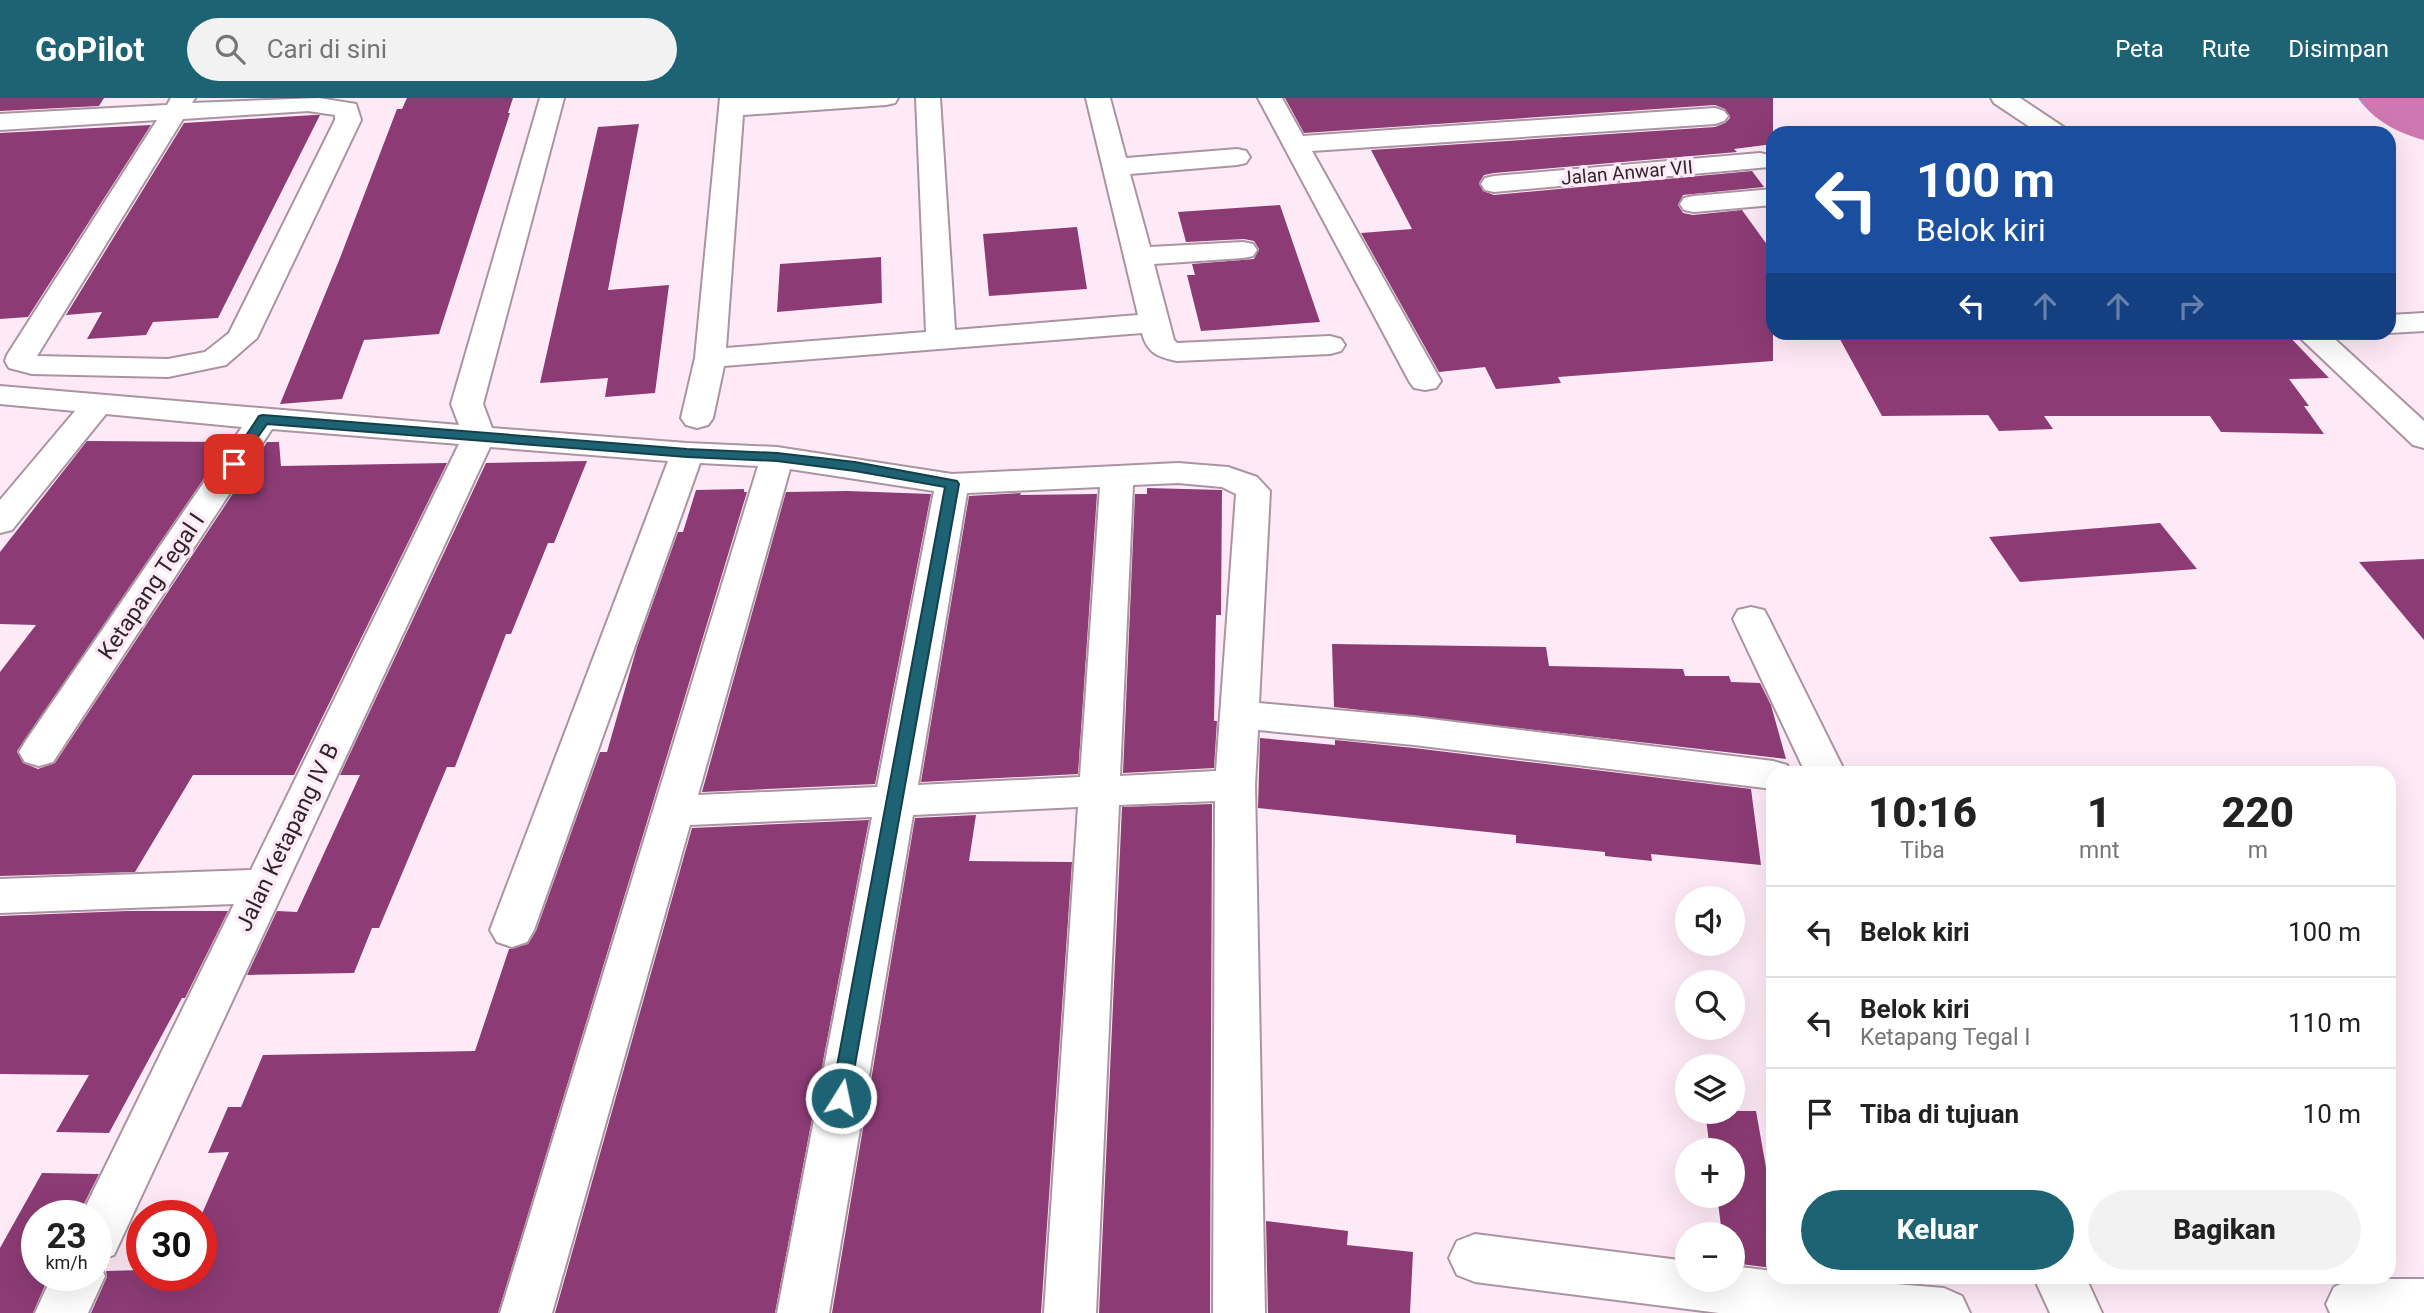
<!DOCTYPE html>
<html lang="id">
<head>
<meta charset="utf-8">
<style>
	:root { --surface:#fff; --page:#f2f2f2; --text:#222; --muted:#767676; --line:#e0e0e0; --accent:#1d6374 }
	body { margin:0; font-family:Roboto,sans-serif; background:var(--page); color:var(--text); height:100vh; display:flex; flex-direction:column; font-size:26px; white-space:nowrap }
	* { box-sizing:border-box; margin:0 }
	p { font-size:23px; color:var(--muted) }
	.icon { flex:none; width:38px; height:38px; fill:none; stroke:currentColor; stroke-width:2; stroke-linecap:round; stroke-linejoin:round }
	.map { position:relative; flex:1; overflow:hidden }
	.details { position:absolute; left:1766px; top:668px; width:630px; height:518px; display:flex; flex-direction:column; background:var(--surface); border-radius:21px; box-shadow:0 7px 28px #0002 }
	.details>* { flex:none }
	.banner { position:absolute; left:1766px; top:28px; width:630px; height:214px; border-radius:21px; box-shadow:0 7px 28px #0002; background:#1a4fa0; color:#fff; overflow:hidden }
	.buttons { position:absolute; left:1675px; top:788px; display:grid; gap:14px }
	.buttons a { display:grid; place-items:center; width:70px; height:70px; border-radius:50%; background:var(--surface); box-shadow:0 7px 28px #0002; font-size:35px }
	.speed { position:absolute; left:21px; top:1102px; display:flex; gap:14px; font-size:35px; font-weight:700; text-align:center }
	.speed>* { display:grid; place-content:center; width:91px; height:91px; border-radius:50%; background:var(--surface); box-shadow:0 7px 28px #0002; line-height:1 }
	.speed small { font-size:18px; font-weight:400 }
	.speed .limit { border:10px solid #d22; background:#fff; color:#111 }
	.pin { position:absolute; display:grid; place-items:center; width:60px; height:60px; color:#fff; margin:-30px; border-radius:14px; box-shadow:0 4px 10px #0006 }
	.me { position:absolute; width:77px; margin:-38px; rotate:10deg; stroke-linejoin:round; filter:drop-shadow(0 0 5px #0008) }
	.turn { display:flex; align-items:center; gap:24px; height:147px; padding:0 35px; font-size:32px }
	.turn .icon { width:91px; height:91px; stroke-width:2.5 }
	.turn b { display:block; font-size:49px; line-height:60px }
	.lanes { display:flex; align-items:center; height:66px; padding:0 35px; background:#0003; justify-content:center; gap:35px; direction:ltr }
	.lanes .off { opacity:.35 }
	.eta { display:flex; justify-content:space-evenly; align-items:center; height:119px; text-align:center }
	.eta b { font-size:42px; font-weight:800; line-height:49px }
	.cta { display:flex; gap:14px; margin-top:auto; padding:14px 35px }
	.cta a { flex:1; height:80px; border-radius:42px; background:var(--accent); color:#fff; font-size:28px; font-weight:800; line-height:80px; text-align:center }
	.cta a+a { background:var(--page); color:var(--text) }
	ul { padding:0; list-style:none }
	li { display:flex; align-items:center; gap:21px; height:91px; padding:0 35px; border-top:2px solid var(--line) }
	li div { flex:1 }
	li b { display:block; font-size:26px }
	li em { font-style:normal }
	header { display:flex; align-items:center; gap:42px; box-sizing:border-box; height:98px; padding:0 35px; background:var(--accent); color:#fff }
	header strong { font-size:33px }
	nav { display:flex; gap:38px; margin-inline-start:auto; font-size:24px }
	.search { width:490px; height:63px; background:var(--page); display:flex; align-items:center; gap:18px; box-sizing:border-box; padding:0 24px; border-radius:38px; color:var(--muted); font-size:26px }
	.map>svg:first-child { display:block }
	.lines { fill:none; stroke-linecap:round; stroke-linejoin:round }
	.river { fill:#ce77b1; fill-rule:evenodd }
	.building { fill:#8c3b74 }
	.street-casing { stroke:#ab94a2; stroke-width:4 }
	.secondary-casing { stroke:#ab94a2; stroke-width:4 }
	.street { fill:#fff; fill-rule:evenodd }
	.secondary { fill:#fff; fill-rule:evenodd }
	.route { fill:#1d6374; stroke:#13404b; stroke-width:2 }
	.labels { text-anchor:middle; stroke-width:7; stroke-linejoin:round; paint-order:stroke }
	.far-street-label { font-size:19px; fill:#30272d; stroke:#feeaf6 }
	.street-label { font-size:23px; fill:#30272d; stroke:#feeaf6 }
</style>
</head>
<body>
<header>
<strong>GoPilot</strong>
<div class="search"><svg class="icon" aria-label="search" viewBox="0 0 24 24"><circle cx="10" cy="10" r="6"/><path d="M15 15l6 6"/></svg>Cari di sini</div>
<nav><a>Peta</a><a>Rute</a><a>Disimpan</a></nav>
</header>
<div class="map">
<svg width="2424" height="1215" viewBox="0 0 2424 1215">
	<rect width="100%" height="100%" fill="#feeaf6"/>
	<g class="lines">
		<path class="river" d="M2358 0H2424V42C2398 35 2374 23 2358 0Z"/>
	</g>
	<path class="building" d="M0 0H104L99 8 0 13Z
		M407 0H513L508 15H510L439 236 364 242 342 301 280 306 340 160 397 11H402Z
		M1285 0H1773V46L1734 51 1737 54 1494 75 1484 77 1479 85 1483 93 1494 97 1752 73 1764 89 1683 97 1678 107 1683 115 1693 117 1742 112 1773 155V263L1558 279 1561 285 1496 291 1485 269 1439 274 1361 135 1412 131 1371 52 1715 29 1725 25 1730 20 1725 11 1715 7 1304 35Z
		M314 17H320L218 220 153 224 146 237 87 241 102 214 66 217 184 25Z
		M639 26 608 192 669 187 655 295 605 299 608 280 540 285 598 29Z
		M151 27 28 219 0 221V35Z
		M1280 107 1320 224 1201 233 1187 177H1195L1192 166 1254 161 1259 151 1254 143 1244 141 1186 144 1178 114Z
		M1077 129 1087 191 989 198 983 136Z
		M881 159 882 205 777 214 780 166Z
		M1836 234H2285L2329 280 2289 281 2309 308H2304L2324 336 2221 334 2210 318H2044L2053 331 1999 333 1988 317 1882 318Z
		M87 343 229 344 17 653 23 665 38 671 55 665 267 344H279L281 368 447 365 294 677H193L135 774 0 778V574L36 527 0 526V454Z
		M587 363 554 445H548L511 536H506L455 669H447L379 830H372L354 875 247 877 277 813 297 814 360 677H340L486 365Z
		M1147 390 1222 392 1221 517H1216L1214 623H1217L1214 670 1123 675 1135 396H1147Z
		M744 391V394H747L498 1215H91L107 1179 106 1173 142 1172V1178H201V1118L229 1054 208 1055 228 1009H241L263 957 475 953 509 851 528 846 536 833 600 654H607L637 549 678 434H683L696 392Z
		M848 393 931 396 875 686 702 694 786 394Z
		M1021 395 1020 397 1097 396 1078 676 921 684 969 398Z
		M2160 425 2197 471 2020 484 1989 439Z
		M2424 461V542L2359 464Z
		M1332 546 1546 549 1549 568 1683 571 1685 578H1729L1731 584 1760 585 1771 607 1786 661 1334 609Z
		M1260 640 1335 647V642L1414 650 1751 691 1761 767 1651 756 1652 763 1605 758V754L1516 745V737L1258 710Z
		M1212 706 1210 1215H1099L1122 709Z
		M976 717 969 763 1072 764 1041 1215H832L915 720Z
		M869 722 775 1215H555L692 730Z
		M127 813H228L185 900H182L109 1035 56 1034 89 977 0 976V818Z
		M1705 1013H1756L1773 1109V1170L1732 1165V1136H1722L1717 1097H1732V1052H1710Z
		M42 1075 99 1076 78 1118H37V1178H49L33 1215H0V1150Z
		M1266 1123 1348 1133 1347 1147 1413 1154 1410 1215H1268Z"/>
	<g class="lines">
		<defs>
			<path id="street" d="M171 0H195L192 5 319 0 356 6 361 22 257 240 226 267 168 279 32 276 9 270 5 263 7 257 157 22 0 32V16L167 7ZM308 13 335 17V22L229 235 205 254 168 261 37 258 183 21Z
				M540 0H564L483 306 492 330 687 345 777 349 952 376 1178 365 1228 369 1257 379 1270 393 1259 605 1414 619 1773 663 1787 667 1792 676H1773V691L1414 647 1258 632 1255 687 1265 1215H1213L1215 703 1119 707 1096 1215H1044L1078 709 913 717 829 1215H777L872 719 690 727 552 1215H500L758 368 700 365 534 832 527 844 512 849 497 844 490 832 668 363 490 349 114 1157 98 1163 105 1178 88 1215H35L52 1178H96V1118H81L234 806 0 815V781L251 772 459 346 272 331 53 664 39 668 25 664 19 654 25 644 242 329 106 316 12 432 0 435V402L75 313 0 306V288L459 327 451 306ZM790 371 934 393 877 689 698 697ZM1178 385 1222 389 1236 396 1216 673 1120 678 1133 387ZM1100 389 1080 679 918 687 967 395Z
				M720 0H898L895 5 886 7 743 17 726 250 926 234 916 0H940L955 232 1138 217 1086 0H1110L1126 60 1237 51 1246 53 1250 59 1246 65 1237 67 1130 76 1150 149 1243 144 1253 146 1257 152 1253 158 1243 160 1154 166 1174 242 1177 245 1330 238 1341 241 1345 247 1341 253 1330 256 1177 263C1158 259 1147 255 1142 235L724 268 713 320 708 327 697 330 686 327 681 320 695 260Z
				M1258 0H1282L1303 38 1715 10 1724 13 1728 18 1724 23 1715 26 1312 53 1441 283 1436 290 1425 292 1414 290 1409 283Z
				M1760 55 1769 57 1773 63 1769 69 1494 94 1485 92 1481 86 1485 80 1494 78Z
				M1773 91V107L1694 114 1684 112 1680 106 1684 100 1694 98Z
				M1751 509 1764 512 1769 521 1846 676H1806L1733 521 1738 512Z
				M1475 1136 1687 1163V1181H1732V1168L1773 1173V1180H1823L1944 1190 1962 1198 1970 1215H1719L1475 1184 1457 1177 1449 1160 1457 1143Z
				M2034 1180H2086L2102 1215H2050Z
				M2352 1181H2424V1215H2330L2326 1206 2334 1189Z"/>
			<path id="secondary" d="M1991 0H2020L2065 30 2069 35H2039L1994 5Z
				M2424 215V233L2389 235 2387 234 2389 217Z
				M2294 234H2327L2424 323V350L2413 347Z"/>
		</defs>
		<use href="#street" class="street-casing"/>
		<use href="#secondary" class="secondary-casing"/>
		<use href="#street" class="street"/>
		<use href="#secondary" class="secondary"/>
	</g>
	<path class="route" d="M263 317 687 351 777 355 855 364 957 383 959 386 848 1006 841 1008 834 1006 831 1000 945 389 855 373 777 363 687 359 267 326 238 368H229L227 366 259 318Z"/>
	<g class="labels">
		<g class="far-street-label">
			<text transform="translate(1627 74) rotate(-5)" y="7">Jalan Anwar VII</text>
		</g>
		<g class="street-label">
			<text transform="translate(151 488) rotate(-56)" y="8">Ketapang Tegal I</text>
			<text transform="translate(287 739) rotate(-64)" y="8">Jalan Ketapang IV B</text>
		</g>
	</g>
</svg>
<div class="buttons">
<a><svg class="icon" aria-label="sound" viewBox="0 0 24 24"><path d="M4 9h4l5-4v14l-5-4H4zM17 9q2 3 0 6"/></svg></a>
<a><svg class="icon" aria-label="search" viewBox="0 0 24 24"><circle cx="10" cy="10" r="6"/><path d="M15 15l6 6"/></svg></a>
<a><svg class="icon" aria-label="layers" viewBox="0 0 24 24"><path d="M12 4l9 5-9 5-9-5zM3 14l9 5 9-5"/></svg></a>
<a>+</a>
<a>−</a>
</div>
<div class="speed"><div>23<small>km/h</small></div><div class="limit">30</div></div>
<div class="pin" style="left:234px;top:366px;background:#d93025"><svg class="icon" aria-label="arrive" viewBox="0 0 24 24"><path d="M6 21V4h12l-3 4 3 4H6"/></svg></div>
<svg class="me" style="left:841px;top:1000px" viewBox="-20 -20 40 40"><circle r="17" fill="#1d6374" stroke="#fff" stroke-width="3"/><path d="M0-11L8 9 0 5-8 9z" fill="#fff"/></svg>
<div class="banner">
<div class="turn"><svg class="icon" aria-label="left" viewBox="0 0 24 24"><path d="M17 20v-9H6M10 6l-5 5 5 5"/></svg><div><b>100 m</b>Belok kiri</div></div>
<div class="lanes"><svg class="icon" aria-label="left" viewBox="0 0 24 24"><path d="M17 20v-9H6M10 6l-5 5 5 5"/></svg><svg class="icon off" aria-label="ahead" viewBox="0 0 24 24"><path d="M12 20V5M6 11l6-6 6 6"/></svg><svg class="icon off" aria-label="ahead" viewBox="0 0 24 24"><path d="M12 20V5M6 11l6-6 6 6"/></svg><svg class="icon off" aria-label="right" viewBox="0 0 24 24"><path d="M7 20v-9h11M14 6l5 5-5 5"/></svg></div>
</div>
<section class="details">
<div class="eta">
<div><b>10:16</b><p>Tiba</p></div>
<div><b>1</b><p>mnt</p></div>
<div><b>220</b><p>m</p></div>
</div>
<ul>
<li><svg class="icon" aria-label="left" viewBox="0 0 24 24"><path d="M17 20v-9H6M10 6l-5 5 5 5"/></svg><div><b>Belok kiri</b></div><em>100 m</em></li>
<li><svg class="icon" aria-label="left" viewBox="0 0 24 24"><path d="M17 20v-9H6M10 6l-5 5 5 5"/></svg><div><b>Belok kiri</b><p>Ketapang Tegal I</p></div><em>110 m</em></li>
<li><svg class="icon" aria-label="arrive" viewBox="0 0 24 24"><path d="M6 21V4h12l-3 4 3 4H6"/></svg><div><b>Tiba di tujuan</b></div><em>10 m</em></li>
</ul>
<div class="cta"><a>Keluar</a><a>Bagikan</a></div>
</section>
</div>
</body>
</html>
